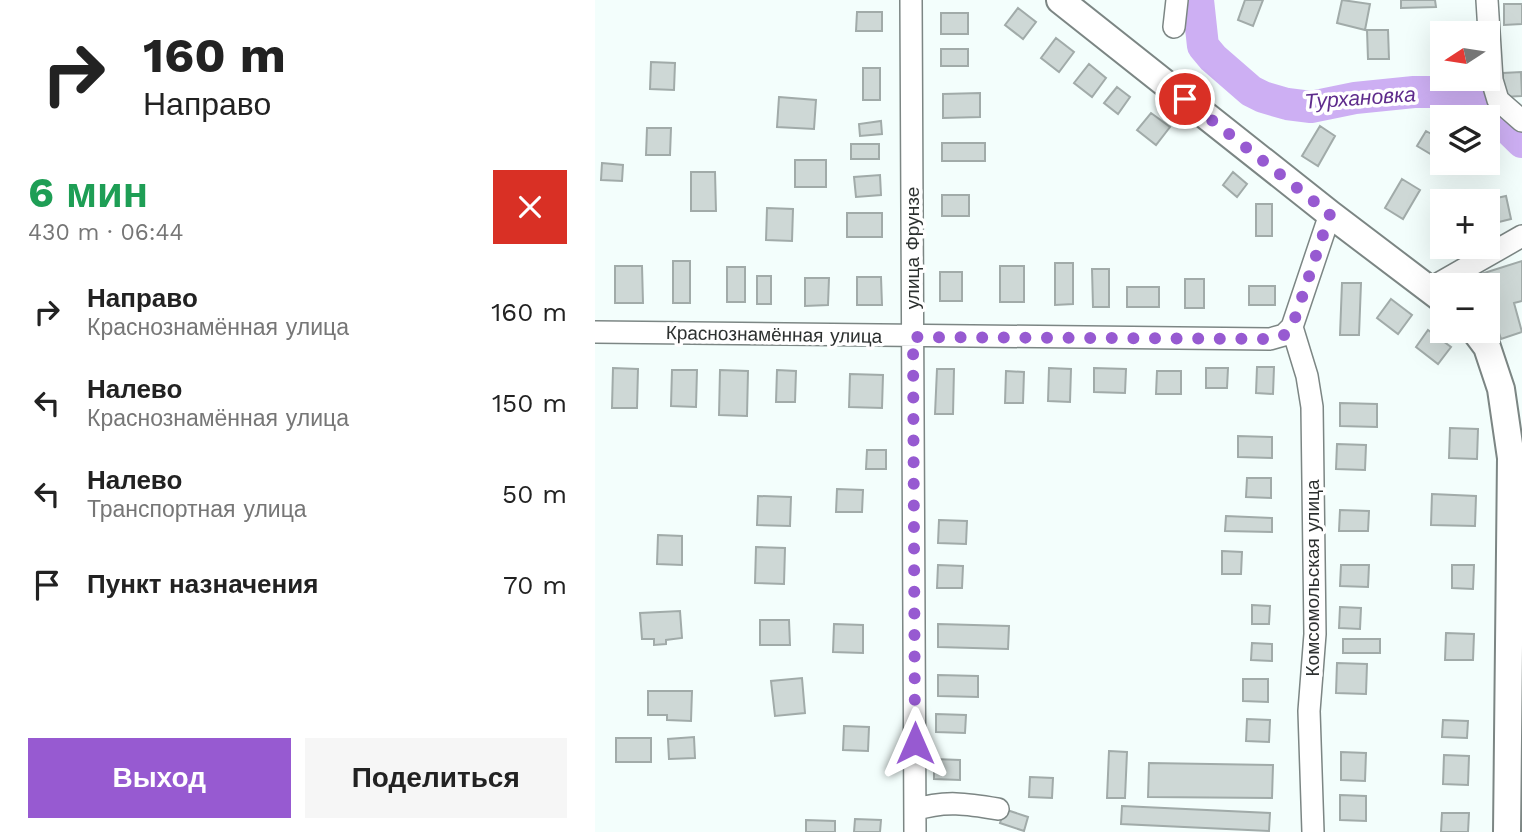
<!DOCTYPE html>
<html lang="ru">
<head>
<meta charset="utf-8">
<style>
	:root { --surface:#fff; --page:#f6f6f6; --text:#222; --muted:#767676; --accent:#975ad1 }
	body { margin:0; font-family:"Work Sans",sans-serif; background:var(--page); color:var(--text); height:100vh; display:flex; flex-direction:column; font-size:26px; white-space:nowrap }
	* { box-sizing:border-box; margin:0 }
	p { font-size:23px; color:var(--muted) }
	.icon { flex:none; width:38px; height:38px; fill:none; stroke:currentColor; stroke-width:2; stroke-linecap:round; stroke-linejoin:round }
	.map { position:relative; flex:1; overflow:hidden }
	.details { display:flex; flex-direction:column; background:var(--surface); width:595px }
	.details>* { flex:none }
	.guide { background:#fff; color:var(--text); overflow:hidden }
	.needle { width:46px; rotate:258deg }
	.buttons { position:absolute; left:835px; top:21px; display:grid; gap:14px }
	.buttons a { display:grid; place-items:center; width:70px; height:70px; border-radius:0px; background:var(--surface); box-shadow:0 7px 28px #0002; font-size:35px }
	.pin { position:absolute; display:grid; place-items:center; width:60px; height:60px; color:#fff; margin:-30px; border:4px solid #fff; border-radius:50%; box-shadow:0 2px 7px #0007 }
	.me { position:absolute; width:77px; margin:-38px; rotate:0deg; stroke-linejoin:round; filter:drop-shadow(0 0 5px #0008) }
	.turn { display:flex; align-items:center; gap:24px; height:147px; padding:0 28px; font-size:32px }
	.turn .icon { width:91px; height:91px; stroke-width:2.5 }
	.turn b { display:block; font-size:49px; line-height:60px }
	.round { display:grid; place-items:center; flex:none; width:74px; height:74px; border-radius:0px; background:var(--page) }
	.summary { display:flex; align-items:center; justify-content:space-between; height:119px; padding:0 28px }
	h1 { font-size:42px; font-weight:700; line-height:52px; color:#1e9e55 }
	.action { display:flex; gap:14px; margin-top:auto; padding:14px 28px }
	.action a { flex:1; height:80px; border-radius:0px; background:var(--accent); color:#fff; font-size:28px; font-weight:700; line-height:80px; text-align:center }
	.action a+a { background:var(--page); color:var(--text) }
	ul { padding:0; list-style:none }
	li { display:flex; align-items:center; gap:21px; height:91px; padding:0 28px }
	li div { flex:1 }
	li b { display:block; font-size:26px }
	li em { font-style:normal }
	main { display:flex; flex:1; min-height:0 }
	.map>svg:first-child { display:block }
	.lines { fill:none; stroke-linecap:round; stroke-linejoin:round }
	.river { stroke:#cdaff3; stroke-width:32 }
	.building { fill:#ced8d6; stroke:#a1aba9; stroke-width:2 }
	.minor-casing { stroke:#7c8684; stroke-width:24 }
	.major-casing { stroke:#7c8684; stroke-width:30 }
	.minor { stroke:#fff; stroke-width:21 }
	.major { stroke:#fff; stroke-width:26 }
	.route { stroke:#975ad1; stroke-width:12; stroke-dasharray:0 21.6 }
	.labels { text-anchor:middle; stroke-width:7; stroke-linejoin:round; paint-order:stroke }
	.street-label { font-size:19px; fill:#2d3130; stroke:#fff }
	.water-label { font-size:21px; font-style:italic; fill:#5f2c8c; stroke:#fff }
</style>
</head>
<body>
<main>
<section class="details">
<div class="guide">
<div class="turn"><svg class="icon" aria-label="right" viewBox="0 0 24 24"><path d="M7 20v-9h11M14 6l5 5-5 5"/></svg><div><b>160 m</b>Направо</div></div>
</div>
<div class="summary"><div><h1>6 мин</h1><p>430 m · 06:44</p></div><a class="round" style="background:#d93025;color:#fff"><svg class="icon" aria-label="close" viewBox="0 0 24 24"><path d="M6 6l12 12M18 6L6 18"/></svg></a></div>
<ul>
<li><svg class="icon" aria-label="right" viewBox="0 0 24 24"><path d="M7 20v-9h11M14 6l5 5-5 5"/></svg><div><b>Направо</b><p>Краснознамённая улица</p></div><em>160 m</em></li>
<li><svg class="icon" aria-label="left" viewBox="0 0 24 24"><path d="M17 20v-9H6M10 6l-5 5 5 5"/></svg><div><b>Налево</b><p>Краснознамённая улица</p></div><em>150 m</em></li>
<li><svg class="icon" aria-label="left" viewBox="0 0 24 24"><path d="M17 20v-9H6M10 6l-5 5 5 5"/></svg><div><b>Налево</b><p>Транспортная улица</p></div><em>50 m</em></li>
<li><svg class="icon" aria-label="arrive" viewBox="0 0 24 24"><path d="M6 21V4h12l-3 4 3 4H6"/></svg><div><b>Пункт назначения</b></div><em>70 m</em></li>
</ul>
<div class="action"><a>Выход</a><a>Поделиться</a></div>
</section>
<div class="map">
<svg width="927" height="832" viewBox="0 0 927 832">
	<rect width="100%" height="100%" fill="#f3fefc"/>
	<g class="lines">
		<path class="river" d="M603 0 608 46 618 58 656 91 668 97 692 104 716 107 760 98 819 92H863L884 100 927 142"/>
	</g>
	<path class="building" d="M650 0H668L658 26 643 20Z
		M747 0 775 4 770 30 742 23Z
		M806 0H840L841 7 806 8Z
		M909 4H927V24L909 25Z
		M423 8 441 22 428 39 410 25Z
		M262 12H287V31H261Z
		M346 13H373V34H346Z
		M772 30H793L794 59H773Z
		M461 38 479 52 464 72 446 58Z
		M346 49H373V66H346Z
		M56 62 80 63 79 90 55 89Z
		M494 64 511 78 497 97 479 83Z
		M268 68H285V100H268Z
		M926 72 927 96 908 97V73Z
		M522 87 535 97 523 114 509 103Z
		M385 93V117L348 118V94Z
		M184 97 221 100 219 129 182 127Z
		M556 113 575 127 561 145 542 130Z
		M286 121 287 134 265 136 264 124Z
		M725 126 740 136 723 166 707 156Z
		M52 128H76L75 155H51Z
		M831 131 847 140 839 156 822 146Z
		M347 143H390V161H347Z
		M256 144H284V159H256Z
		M200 160H231V187H200Z
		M7 163 28 165 27 181 6 180Z
		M96 172H120L121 211H96Z
		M638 172 652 184 642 197 628 185Z
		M285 175 286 195 261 197 259 177Z
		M807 179 825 190 808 219 790 208Z
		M347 195H374V216H347Z
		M911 196 916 219 892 225V201H888Z
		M661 204H677V236H661Z
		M172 208 198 209 197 241 171 240Z
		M252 213H287V237H252Z
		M78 261H95V303H78Z
		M927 261V301L919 303 927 332 906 339 892 296V285H889L886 274Z
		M460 263H478V304L460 305Z
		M20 266H47L48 303H20Z
		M405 266H429V302H405Z
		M132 267H150V302H132Z
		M497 269H514V307H498Z
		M345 272H367V301H345Z
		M162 276H176V304H162Z
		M262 277H286L287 305H262Z
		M210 278H234L233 305 210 306Z
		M590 279H609V308H590Z
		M747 283H766L764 335H745Z
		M654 286H680V305H654Z
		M532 287H564V307H532Z
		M796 299 817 315 803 334 782 318Z
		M833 330 856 347 843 364 821 347Z
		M662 367H679L678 394 661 393Z
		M18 368 43 369 42 408H17Z
		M454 368 476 369 475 402 453 401Z
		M499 368 531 369 530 393 499 392Z
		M611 368H633L632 388H611Z
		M342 369H359L358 414H340Z
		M77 370H102L101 407 76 406Z
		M125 370 153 371 152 416 124 415Z
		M182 370 201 371 200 402H181Z
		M411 371 429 372 428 403H410Z
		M562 371H586V394H561Z
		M255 374 288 375 287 408 254 407Z
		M745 403 782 404V427L745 426Z
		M855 428 883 429 882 459 854 458Z
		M643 436 677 437V458L643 457Z
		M742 444 771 445 770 470 741 469Z
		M272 450H291V469H271Z
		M652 478H676V498L651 497Z
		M242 489 268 490 267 512H241Z
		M837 494 881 496 880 526 836 525Z
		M163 496 196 497 195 526 162 525Z
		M745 510 774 511 773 531H744Z
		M631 516 677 518V532L630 531Z
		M344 520 372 521 371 544 343 543Z
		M63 535 87 536V565L62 564Z
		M161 547 190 548 189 584 160 583Z
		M627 551 647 552 646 574H627Z
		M343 565 368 566 367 588H342Z
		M746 565H774L773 587 745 586Z
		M857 565H879L878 589 857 588Z
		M657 605 675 606 674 624H657Z
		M745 607 766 608 765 629 744 628Z
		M85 611 87 638 71 640V644L59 645V639H47L45 613Z
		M165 620H194L195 645H165Z
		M239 624 268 625V653L238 652Z
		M343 624 414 626 413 649 343 647Z
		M851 633 879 634 878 660H850Z
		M748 639H785V653H748Z
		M657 643 677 644V661L656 660Z
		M742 663 772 664 771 694 741 693Z
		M343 675 383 676V697L343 696Z
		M207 678 210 713 180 716 176 681Z
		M648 679H673V702L648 701Z
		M53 691H97L96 721 72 720V715H53Z
		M341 714 371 715 370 733 341 732Z
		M652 719 675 720 674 742 651 741Z
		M848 720 873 721 872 738 847 737Z
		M249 726 274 727 273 751 248 750Z
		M99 737 100 758 74 759 73 739Z
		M21 738H56V762H21Z
		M514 751 532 752 530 798H512Z
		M746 752 771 753 770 781 746 780Z
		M849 755 874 756 873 785 848 784Z
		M339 759 365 760V780L339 779Z
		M554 763 678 765 677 798 553 797Z
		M435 777 458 778 457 798 434 797Z
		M745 795 771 796V821L745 820Z
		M527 806 675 813 674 831 526 824Z
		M409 809 433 817 429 831 405 823Z
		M847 813H874L873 832H846Z
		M260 819 286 820 285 832H259Z
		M211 820 240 821V832H211Z"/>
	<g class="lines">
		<defs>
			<path id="minor" d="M316 0 320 832
				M892 0 897 80 903 100 927 121
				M579 27 582 0
				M834 289 927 236
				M697 327 712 376 717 407 720 634 714 711 718 832
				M0 332 675 339 689 335 697 327 735 214
				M320 810C349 800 373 804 403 809"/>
			<path id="major" d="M465 0 735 214 847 299
				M880 331 892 347 906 389 916 458 912 832"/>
		</defs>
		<use href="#minor" class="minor-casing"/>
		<use href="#major" class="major-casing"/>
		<use href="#minor" class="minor"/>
		<use href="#major" class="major"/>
	</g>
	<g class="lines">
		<path class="route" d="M320 743 318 337 675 339 689 335 697 327 735 214 590 99"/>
	</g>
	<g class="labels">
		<g class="street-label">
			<text transform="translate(317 248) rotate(-90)" y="7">улица Фрунзе</text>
			<text transform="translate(179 334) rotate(1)" y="7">Краснознамённая улица</text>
			<text transform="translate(717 578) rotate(-90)" y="7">Комсомольская улица</text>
		</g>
		<g class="water-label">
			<text transform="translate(765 98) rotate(-4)" y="7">Турхановка</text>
		</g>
	</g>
</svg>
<div class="buttons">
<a><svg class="needle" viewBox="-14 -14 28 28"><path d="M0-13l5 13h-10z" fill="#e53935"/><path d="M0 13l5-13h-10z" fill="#767676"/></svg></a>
<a><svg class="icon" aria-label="layers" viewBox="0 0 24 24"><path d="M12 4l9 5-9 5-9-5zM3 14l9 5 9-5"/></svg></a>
<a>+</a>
<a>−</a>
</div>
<div class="pin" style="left:590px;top:99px;background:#d93025"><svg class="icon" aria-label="arrive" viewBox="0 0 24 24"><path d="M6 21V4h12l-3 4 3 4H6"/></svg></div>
<svg class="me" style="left:320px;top:743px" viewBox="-20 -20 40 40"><path d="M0-17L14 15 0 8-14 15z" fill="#975ad1" stroke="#fff" stroke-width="4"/></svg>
</div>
</main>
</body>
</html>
